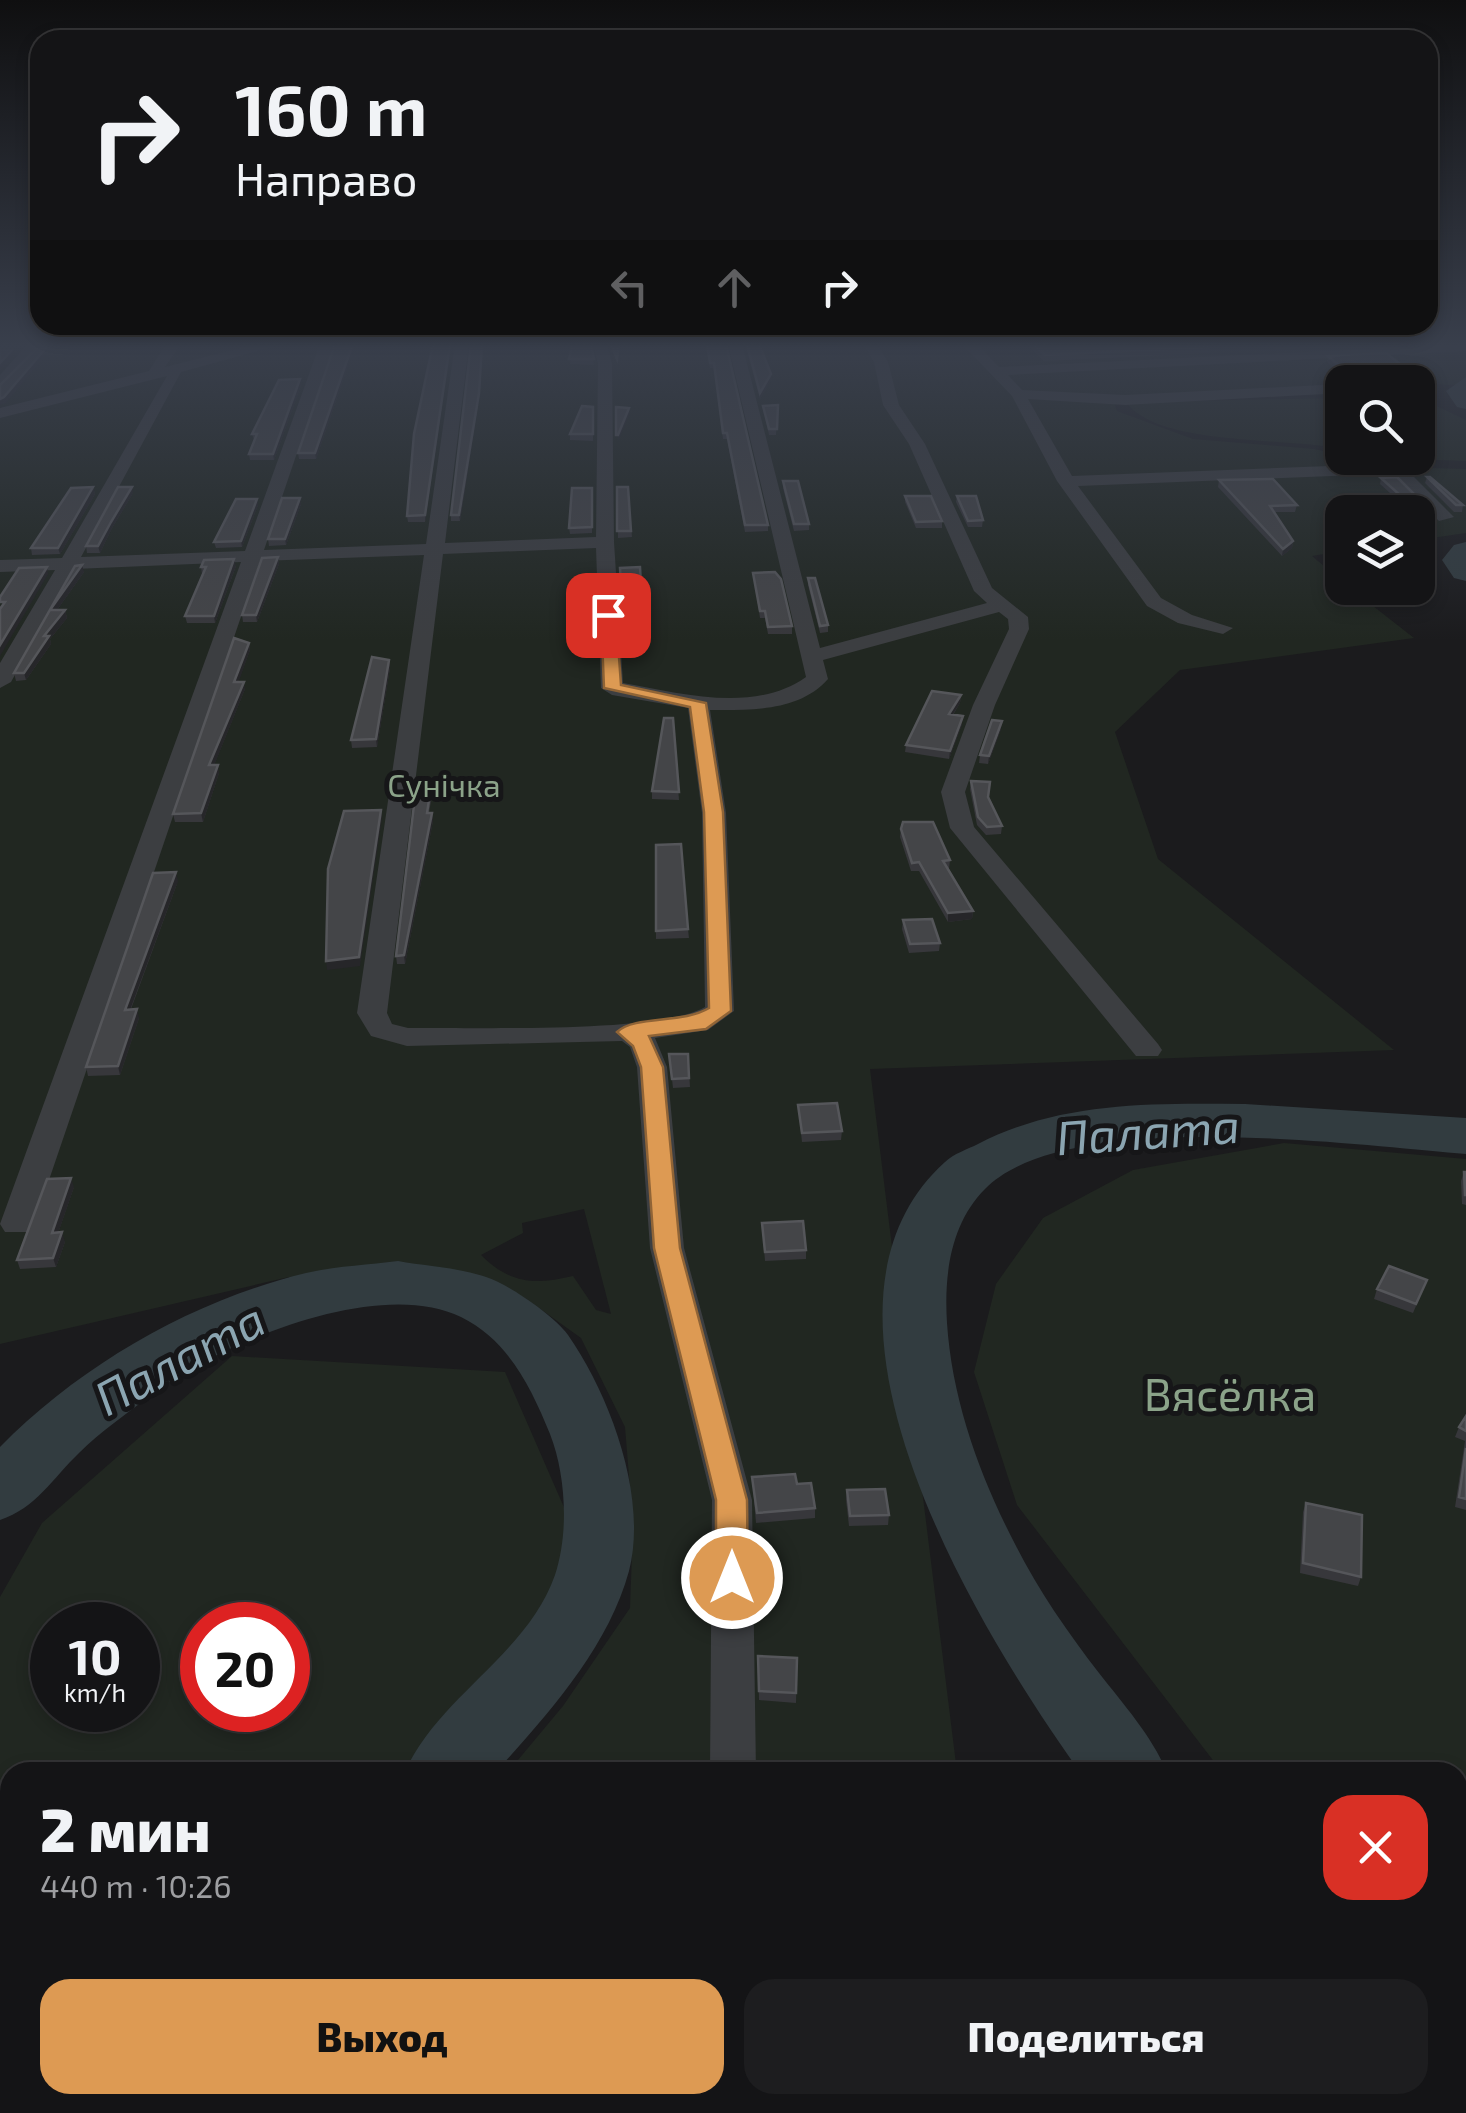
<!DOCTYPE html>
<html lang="ru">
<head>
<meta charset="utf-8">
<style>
	:root { --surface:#141416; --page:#1d1d1f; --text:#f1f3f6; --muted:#9d9ea1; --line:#333335; --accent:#dd9a53 }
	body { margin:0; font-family:"Exo 2",sans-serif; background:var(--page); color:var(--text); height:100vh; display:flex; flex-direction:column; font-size:38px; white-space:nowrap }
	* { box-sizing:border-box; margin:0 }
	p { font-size:32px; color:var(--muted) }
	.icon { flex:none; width:55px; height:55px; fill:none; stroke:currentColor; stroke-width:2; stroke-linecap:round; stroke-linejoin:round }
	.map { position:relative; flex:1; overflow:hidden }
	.drawer { position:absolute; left:0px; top:1762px; width:1468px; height:352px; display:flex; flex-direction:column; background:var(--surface); border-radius:30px 30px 0 0; box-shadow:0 5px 15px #0003,0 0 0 2px var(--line) }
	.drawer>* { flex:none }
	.banner { position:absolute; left:30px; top:30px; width:1408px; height:305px; border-radius:30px; box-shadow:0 5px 15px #0003,0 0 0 2px var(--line); background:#141416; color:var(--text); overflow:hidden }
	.buttons { position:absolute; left:1325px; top:365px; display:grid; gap:20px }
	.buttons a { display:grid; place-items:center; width:110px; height:110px; border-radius:20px; background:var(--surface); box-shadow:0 5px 15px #0003,0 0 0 2px var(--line); font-size:50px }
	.speed { position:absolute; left:30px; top:1602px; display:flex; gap:20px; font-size:50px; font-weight:700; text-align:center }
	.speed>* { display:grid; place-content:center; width:130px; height:130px; border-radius:50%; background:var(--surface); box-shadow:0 5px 15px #0003,0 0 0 2px var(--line); line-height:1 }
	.speed small { font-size:25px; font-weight:400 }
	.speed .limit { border:15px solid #d22; background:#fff; color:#111 }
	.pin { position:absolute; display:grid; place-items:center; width:85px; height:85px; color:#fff; margin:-42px; border-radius:20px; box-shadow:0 5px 15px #0006 }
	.me { position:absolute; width:110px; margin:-55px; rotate:0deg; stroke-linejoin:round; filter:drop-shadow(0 0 8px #0008) }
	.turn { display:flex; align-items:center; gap:35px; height:210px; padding:0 40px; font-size:45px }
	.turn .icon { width:130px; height:130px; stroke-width:2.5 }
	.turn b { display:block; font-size:70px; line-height:85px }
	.lanes { display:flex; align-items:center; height:95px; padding:0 40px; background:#0003; justify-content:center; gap:50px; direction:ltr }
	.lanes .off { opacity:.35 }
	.round { display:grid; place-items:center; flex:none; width:105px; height:105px; border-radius:30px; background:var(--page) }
	.summary { display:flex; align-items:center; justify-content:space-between; height:170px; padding:0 40px }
	h1 { font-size:60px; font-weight:800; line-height:75px }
	.cta { display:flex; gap:20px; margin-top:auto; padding:20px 40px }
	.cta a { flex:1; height:115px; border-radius:30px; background:var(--accent); color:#111; font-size:40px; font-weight:800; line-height:115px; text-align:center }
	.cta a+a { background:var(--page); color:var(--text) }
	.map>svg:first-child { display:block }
	.green { fill:#212721; fill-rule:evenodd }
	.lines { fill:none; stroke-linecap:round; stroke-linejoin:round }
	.river { fill:#323c40; fill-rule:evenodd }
	.minor { fill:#3c3e41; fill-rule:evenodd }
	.wall { fill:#37373b }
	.shaded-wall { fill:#262629 }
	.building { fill:#444548; stroke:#55565a; stroke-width:2.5 }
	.route { fill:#dd9a53; stroke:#906436; stroke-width:2.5 }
	.labels { text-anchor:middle; stroke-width:10; stroke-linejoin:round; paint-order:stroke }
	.far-park-label { font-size:32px; fill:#8ba389; stroke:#161618 }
	.near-park-label { font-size:45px; fill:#8ba389; stroke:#161618 }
	.near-water-label { font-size:48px; font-style:italic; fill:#8ba5b1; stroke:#161618 }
</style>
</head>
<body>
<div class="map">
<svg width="1466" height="2113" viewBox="0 0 1466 2113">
	<rect width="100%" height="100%" fill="#1b1b1d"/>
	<path class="green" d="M0 344H1466V386L1435 384 1418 392V382H1342V394L1113 399 1117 411 1193 439 1314 449 1398 467 1466 469V533L1418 540V512H1342V551L1312 556 1342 581V588H1350L1414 638 1180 670 1115 732 1158 859 1394 1050 870 1069 957 1772H508L563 1706 630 1608 633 1525 625 1427 581 1338 525 1298 452 1272 391 1268 289 1290V1277L0 1344ZM584 1209 611 1314 596 1310 573 1276C535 1285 510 1284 481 1255L523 1233 522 1223Z
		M1418 397 1466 420V461L1381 458H1418Z
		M1342 398V449C1289 437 1158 447 1126 402Z
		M1284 1143 1466 1159V2113H1449L1445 2105H1458V1772H1222L1017 1505 974 1372 996 1284 1043 1218 1133 1170Z
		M232 1356 505 1372 590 1567 413 1772H10V2105H89L82 2113H0V1597L42 1523ZM138 1625V1710H52V1625ZM288 1625V1710H202V1625Z
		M202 2105H1327L1333 2113H195Z"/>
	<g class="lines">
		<path class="river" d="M1466 377V409L1457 407 1446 391Z
			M1466 542V581L1454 578 1442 560 1454 545Z
			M1245 1104 1466 1118V1154C1355 1145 1066 1106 985 1189 950 1224 944 1276 947 1323 952 1400 980 1477 1016 1546 1039 1591 1068 1633 1099 1673 1124 1705 1151 1735 1167 1772H1080C983 1637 780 1311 945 1162 953 1154 968 1149 978 1144 1060 1101 1155 1103 1245 1104Z
			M398 1261C430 1267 473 1268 502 1284 521 1294 555 1317 568 1335 610 1395 648 1497 629 1571 608 1648 548 1714 496 1772H405C438 1697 527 1655 555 1575 569 1533 566 1475 550 1434 531 1387 508 1340 461 1317 378 1276 217 1344 150 1396 126 1414 100 1432 79 1453 52 1479 36 1508 0 1520V1447C82 1364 192 1301 306 1273 336 1266 368 1265 398 1261Z
			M97 2105H195L191 2113H94Z
			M1318 2105H1414L1417 2113H1322Z"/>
		<path class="minor" d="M28 344H43L0 388V375Z
			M166 344H181L165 367 257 344H283L181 372 81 557 245 551 320 344H334L264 550 426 544 455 344H469L445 543 596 537 598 364 593 344H607L612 364 614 542 623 683C680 693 754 714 806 677L728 344H742L820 648 987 603 974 591 909 444 883 405 874 362 863 344H877L888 362 899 405 925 444 992 588 1028 617 1029 629 995 705 965 792 974 827 1158 1044 1162 1050 1158 1056H1136L950 828 941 792 973 705 1009 629 1008 619 999 612 823 660 828 679C799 712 750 710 710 710L726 813 734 1011 708 1030 655 1038 667 1067 684 1248 752 1500 756 1772H710L712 1500 650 1248 637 1067 630 1047 622 1041 407 1046 371 1036 357 1013 424 555 260 561 34 1224 29 1232H5L0 1224 241 562 74 569 11 682 0 688V663L55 570 0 572V560L62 558 167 376 0 418V408L149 371ZM596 548 601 688 612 695 688 708 702 813 705 1007C659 1034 471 1027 408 1028L392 1024 387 1013 443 554Z
			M962 344H977L999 367 1466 344V351L1008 375 1022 390 1125 395 1342 384V393L1125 405 1028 399 1072 476 1382 464 1408 471 1454 517 1439 521 1396 479 1381 474 1078 486 1161 598 1192 615 1233 628 1223 634 1178 623 1147 606 1057 481 1012 396Z"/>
	</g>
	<path class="wall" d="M433 344H451L425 522H408L407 516Z
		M471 344H483L479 398 460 521H451V515Z
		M569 344H591L594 365 570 364 573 345Z
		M706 344H726L768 525V531L745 532 727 439H723L714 368H710Z
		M745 344H759L771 374V379L760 399Z
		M1026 344H1207L1210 347V353L1044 361Z
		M1270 344H1381L1276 350Z
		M353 351 316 459H299L298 453Z
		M1328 356 1404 367 1402 373 1342 374 1327 362Z
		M301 385 274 460H250L249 454 254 440 252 434Z
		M778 405 776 435H769L763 406Z
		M593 407V441L570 440V434Z
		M1427 477 1463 505 1462 512H1454L1425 483Z
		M1381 478 1426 506 1425 512H1411L1380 484Z
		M1219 480 1297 505 1295 512H1274L1293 541 1292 548 1282 556 1218 487Z
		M783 481 809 524V530L794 531 783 488Z
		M93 487 95 494 60 554 32 555 31 548Z
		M617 487H628L632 537 618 538Z
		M592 488V533L570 534 569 528Z
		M133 493 112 528 100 553H87L86 546Z
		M905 496 942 521V528H916L905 502Z
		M957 496 983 520 982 527H968L956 502Z
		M301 504 286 545 269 546 268 539Z
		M258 505 242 547 216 548 214 542Z
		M278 557 279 564 257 622H243L242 615Z
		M75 566 84 572 57 610H65L67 618 50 639 51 644 26 680 16 681 14 673Z
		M236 566 215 623H187L185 616 202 574 201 567Z
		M640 567 644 644H624L620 568Z
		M753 573 792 626V634H768L765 618H760Z
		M808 578 828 625V632L820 633 808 585Z
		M249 643 250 650 238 682 245 689 214 765 219 773 203 822H175L173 814Z
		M389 660 390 668 377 747 352 748 351 740Z
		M961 695 960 703 953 715 962 724 949 759 905 752 906 745Z
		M673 718 679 800 652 799V791Z
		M1001 729 988 764 979 763 980 755Z
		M971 781 989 797 1002 826 1001 834 986 835 977 825 970 789Z
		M431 787 432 795 429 813H432L433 821 405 964H397L396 956Z
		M901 829 950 860 949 869 973 911 972 919 948 922 919 871H911L900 837Z
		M656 845 688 929 689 938 656 939Z
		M178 881 131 1009 139 1018 120 1075 88 1076 86 1067Z
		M903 920 940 943 939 951 909 953 902 929Z
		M669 1054H688L690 1087 673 1088Z
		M798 1105 842 1131 841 1140 802 1142Z
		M1464 1172H1466V1205L1462 1204 1461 1181Z
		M74 1187 58 1233 65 1242 56 1267 20 1269 17 1260Z
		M762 1223 806 1250V1259L765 1261Z
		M1427 1280 1413 1313 1374 1299 1377 1289Z
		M1466 1416V1510L1455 1507 1465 1441 1455 1437 1459 1427Z
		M752 1477 797 1484 815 1508V1518L756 1523Z
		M847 1490 889 1515 888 1525 849 1526 846 1500Z
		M1306 1503 1361 1577 1358 1586 1300 1573 1303 1512Z
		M758 1656 797 1658 796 1703 759 1700Z"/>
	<path class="shaded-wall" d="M450 344H451L425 522V515Z
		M482 344 479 398 460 521 459 515Z
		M352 346 353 351 316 459 315 453Z
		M45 349 46 355 6 403 0 405V399Z
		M12 350 13 355 0 371V363Z
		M771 374V379L760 399V393Z
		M300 379 301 385 274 460 273 454Z
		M629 408 630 413 618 441V435Z
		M93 487 95 494 60 554 58 548Z
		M132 487 133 493 112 528 100 553 98 546 111 522Z
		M300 498 301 504 286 545 285 539Z
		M257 499 258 505 242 547 241 541Z
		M1293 541 1292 548 1282 556 1283 549Z
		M278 557 279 564 257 622 256 615Z
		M234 559 236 566 215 623 214 616Z
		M82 565 84 572 52 617 50 610Z
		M47 567 48 574 0 656V645Z
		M65 610 67 618 50 639 51 644 26 680 24 673 44 636Z
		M249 643 250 650 236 689 234 682Z
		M389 660 390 668 377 747 376 739Z
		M244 682 245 689 211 773 209 765Z
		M961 695 960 703 948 722 949 714Z
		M963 716 962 724 949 759 950 751Z
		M1002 721 1001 729 988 764 989 756Z
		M218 765 219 773 203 822 201 813Z
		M381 810 382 818 360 966 327 970 326 961Z
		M432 813 433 821 405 964 404 955Z
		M176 872 178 881 127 1018 125 1010Z
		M973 911 972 919 948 922V913Z
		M137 1009 139 1018 120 1075 118 1066Z
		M71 1178 74 1187 55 1242 52 1233Z
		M62 1232 65 1242 56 1267 53 1258Z"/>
	<path class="building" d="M335 344H352V346L315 453H298Z
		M433 344H450L425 515 407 516 414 434Z
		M471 344H482L479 393 459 515H451Z
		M573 344H591L594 359H569Z
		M611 344H619L617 359Z
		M707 344H726L768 525H745L727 433H723L714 363H710Z
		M747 344H759L771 374 760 393Z
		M1033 344H1207L1210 347 1045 355Z
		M36 349H45L4 397 0 399V385Z
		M0 350H12L0 363Z
		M1386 353 1404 367 1343 369 1328 356Z
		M300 379 273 454H249L257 434H252L279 380Z
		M778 405 777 429H769L763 406Z
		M582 406 593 407V434H570Z
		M616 407 629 408 618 435H616Z
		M1397 477 1426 506H1412L1381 478Z
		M1427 477H1430L1463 505H1456Z
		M1273 479 1297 505 1270 506 1293 541 1283 549 1219 480Z
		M783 481H798L809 524H794Z
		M93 487 58 548H31L71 488Z
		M118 487H132L111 522 98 546H86Z
		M617 487H628L631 531H617Z
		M572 488H592V527L569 528Z
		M905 496H931L942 521 916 522Z
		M957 496H976L983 520 968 521Z
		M282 498H300L285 539H268Z
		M236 499H257L241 541 214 542Z
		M278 557 256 615H242L262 558Z
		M234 559 214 616H185L206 567H201L204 560Z
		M82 565 50 610H65L44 636H49L24 673H14L75 566Z
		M47 567 0 645V609L5 602H0V597L19 568Z
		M640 567 644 636 624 637 620 568Z
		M775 572 781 579 792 626 768 627 765 611H760L753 573Z
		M808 578H815L828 625 820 626Z
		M234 638 249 643 234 682H244L209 765H218L201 813 173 814Z
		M372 657 389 660 376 739 351 740Z
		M932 691 961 695 949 714 963 716 950 751 906 745Z
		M664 718H673L679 792 652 791Z
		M992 720 1002 721 989 756 980 755Z
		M971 781 990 782 988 797 1002 826 987 827 978 817Z
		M431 787 427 813H432L404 955 396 956 416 788Z
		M381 810 359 957 326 961 328 869 344 811Z
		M903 822H933L950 860 943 861 973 911 948 913 919 862 912 863 901 829Z
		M681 844 688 929 656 931V845Z
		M176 872 125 1010 137 1009 118 1066 86 1067 153 873Z
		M932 919 940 943 910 944 903 920Z
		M669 1054H688L689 1078 672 1079Z
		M837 1103 842 1131 802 1133 798 1105Z
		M1464 1172H1466V1195H1465Z
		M71 1178 52 1233 62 1232 53 1258 17 1260 47 1179Z
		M803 1221 806 1250 765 1252 762 1223Z
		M1389 1266 1427 1280 1416 1304 1377 1289Z
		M1466 1416V1431L1459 1427Z
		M1466 1448V1499L1459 1497Z
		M795 1474 797 1484 811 1483 815 1508 757 1513 752 1477Z
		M885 1489 889 1515 850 1516 847 1490Z
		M1306 1503 1362 1515 1361 1577 1303 1563Z
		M758 1656 797 1658 796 1693 759 1691Z"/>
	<linearGradient id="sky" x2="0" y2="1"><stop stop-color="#0f0f10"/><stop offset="0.54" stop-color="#393f4c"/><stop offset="1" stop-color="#393f4c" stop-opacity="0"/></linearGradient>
	<rect width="1466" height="640" fill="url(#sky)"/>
	<path class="route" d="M608 610 616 615 621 685 706 703 723 812 731 1011 706 1029 649 1036 663 1067 680 1248 747 1500 748 1578 743 1587 732 1591 721 1587 716 1578V1500L654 1248 641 1067 633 1046 617 1032C635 1015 683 1024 709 1008L704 812 690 707 604 688 601 615Z"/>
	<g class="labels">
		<g class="far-park-label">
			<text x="444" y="797">Сунічка</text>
		</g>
		<g class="near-park-label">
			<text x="1230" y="1411">Вясёлка</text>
		</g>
		<g class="near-water-label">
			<text transform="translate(1148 1132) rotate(-4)" y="17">Палата</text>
			<text transform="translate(180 1359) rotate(-28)" y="17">Палата</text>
		</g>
	</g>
</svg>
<div class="buttons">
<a><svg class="icon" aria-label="search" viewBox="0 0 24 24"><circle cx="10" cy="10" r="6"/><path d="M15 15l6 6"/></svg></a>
<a><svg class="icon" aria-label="layers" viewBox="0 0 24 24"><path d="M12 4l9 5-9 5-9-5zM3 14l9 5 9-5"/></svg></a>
</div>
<div class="speed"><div>10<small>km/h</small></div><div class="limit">20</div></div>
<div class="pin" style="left:608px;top:615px;background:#d93025"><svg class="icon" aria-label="arrive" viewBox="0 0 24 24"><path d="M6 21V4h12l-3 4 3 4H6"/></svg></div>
<svg class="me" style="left:732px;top:1578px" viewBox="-20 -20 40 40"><circle r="17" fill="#dd9a53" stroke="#fff" stroke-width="3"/><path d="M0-11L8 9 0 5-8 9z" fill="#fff"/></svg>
<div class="banner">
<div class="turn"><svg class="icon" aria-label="right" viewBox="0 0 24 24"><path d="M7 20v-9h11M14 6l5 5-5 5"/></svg><div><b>160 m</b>Направо</div></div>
<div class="lanes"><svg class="icon off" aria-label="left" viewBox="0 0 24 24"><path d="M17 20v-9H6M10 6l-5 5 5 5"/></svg><svg class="icon off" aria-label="ahead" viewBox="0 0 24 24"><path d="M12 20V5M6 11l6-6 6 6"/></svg><svg class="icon" aria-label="right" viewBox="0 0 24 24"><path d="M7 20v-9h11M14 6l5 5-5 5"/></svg></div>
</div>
<section class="drawer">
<div class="summary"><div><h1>2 мин</h1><p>440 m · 10:26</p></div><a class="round" style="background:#d93025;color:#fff"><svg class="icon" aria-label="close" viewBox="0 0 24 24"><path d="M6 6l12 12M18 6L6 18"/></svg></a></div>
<div class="cta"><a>Выход</a><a>Поделиться</a></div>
</section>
</div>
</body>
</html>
